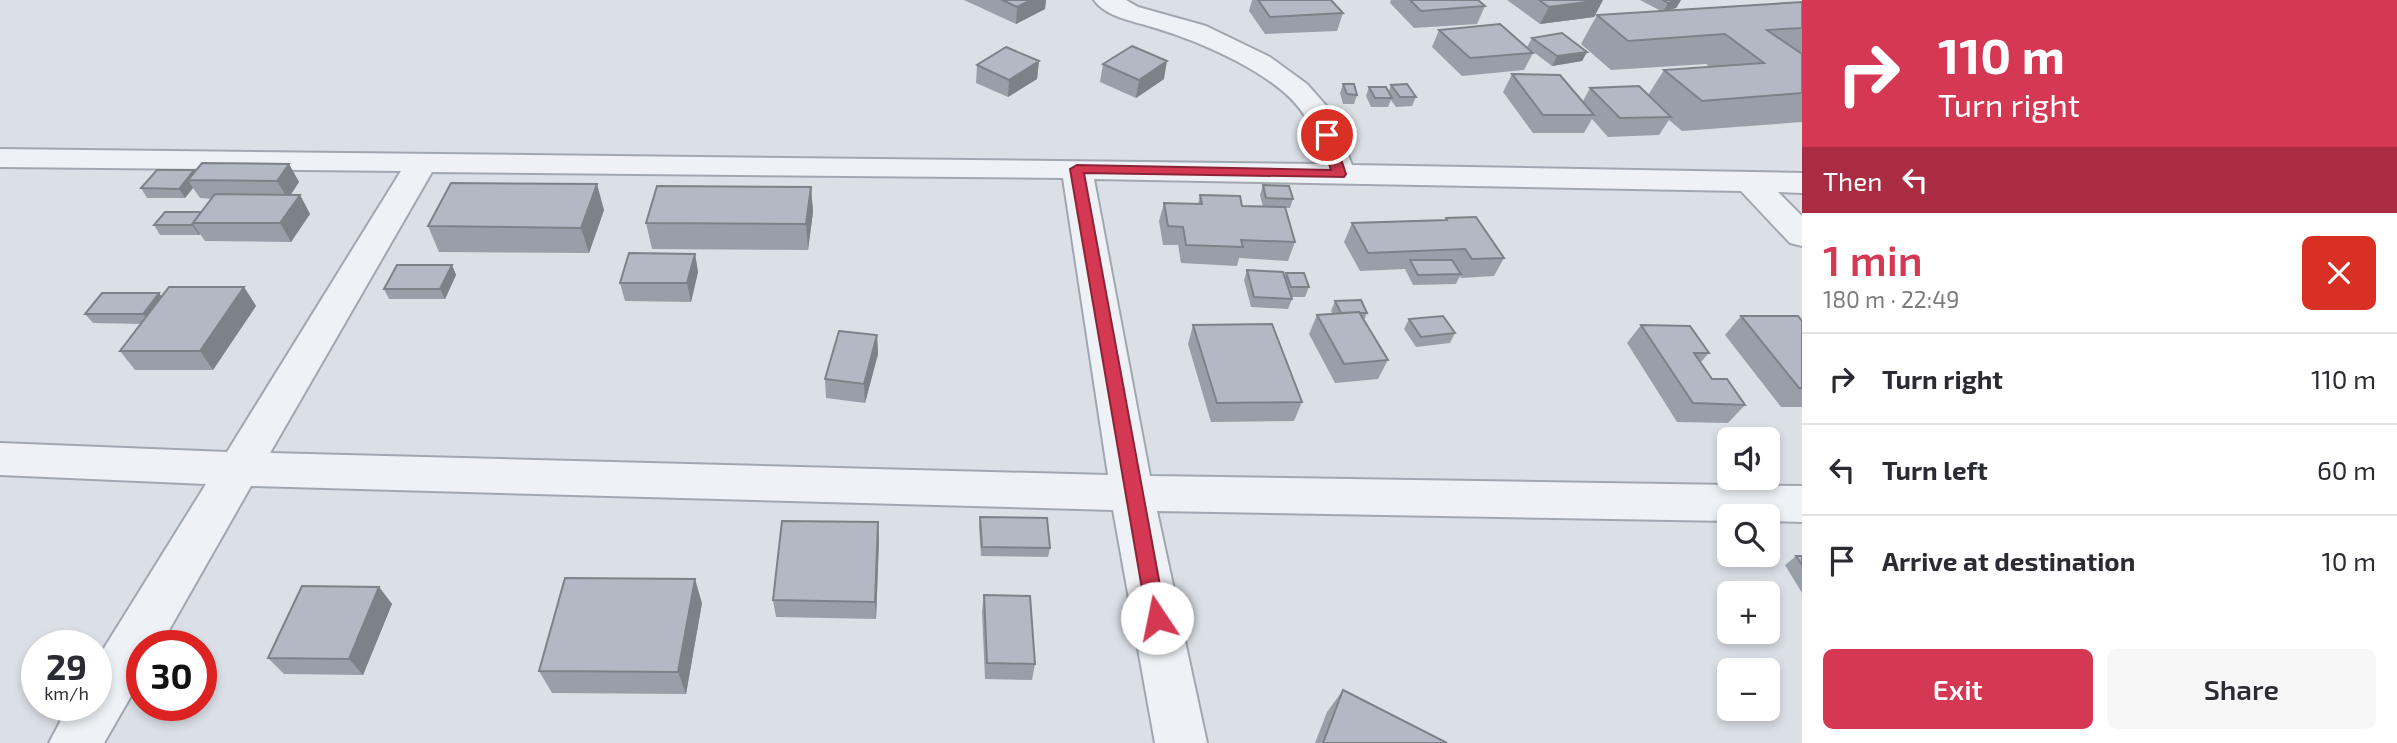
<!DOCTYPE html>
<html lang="en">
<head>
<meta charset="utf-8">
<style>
	:root { --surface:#fff; --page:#f7f7f7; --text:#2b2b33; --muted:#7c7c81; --line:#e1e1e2; --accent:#d43853 }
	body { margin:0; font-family:"Exo 2",sans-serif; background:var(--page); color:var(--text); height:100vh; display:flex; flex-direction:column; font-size:26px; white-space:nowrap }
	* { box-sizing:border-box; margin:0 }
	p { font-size:23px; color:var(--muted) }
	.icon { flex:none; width:38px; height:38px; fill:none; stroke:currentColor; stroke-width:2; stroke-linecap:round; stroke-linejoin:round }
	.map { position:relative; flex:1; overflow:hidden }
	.panel { display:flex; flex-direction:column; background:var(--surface); width:595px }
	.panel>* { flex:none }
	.top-card { background:#d43853; color:#fff; overflow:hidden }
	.controls { position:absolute; left:1717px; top:427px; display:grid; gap:14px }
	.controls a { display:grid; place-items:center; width:63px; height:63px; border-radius:10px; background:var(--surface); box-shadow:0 4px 10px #0003; font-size:35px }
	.speed { position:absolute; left:21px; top:630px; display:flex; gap:14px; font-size:35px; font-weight:700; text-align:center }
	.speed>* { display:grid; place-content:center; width:91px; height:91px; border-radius:50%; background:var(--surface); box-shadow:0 4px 10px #0003; line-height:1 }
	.speed small { font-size:18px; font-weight:400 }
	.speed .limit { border:10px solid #d22; background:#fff; color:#111 }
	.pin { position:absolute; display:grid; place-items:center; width:60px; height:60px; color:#fff; margin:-30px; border:4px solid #fff; border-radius:50%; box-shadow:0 2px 7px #0007 }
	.me { position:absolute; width:77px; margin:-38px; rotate:349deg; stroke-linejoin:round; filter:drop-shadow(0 0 5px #0008) }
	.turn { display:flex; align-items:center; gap:24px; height:147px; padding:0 21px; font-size:32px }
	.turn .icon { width:91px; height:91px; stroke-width:2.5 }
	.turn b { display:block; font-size:49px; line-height:60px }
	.then { display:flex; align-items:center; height:66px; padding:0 21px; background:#0003; gap:14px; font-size:26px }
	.round { display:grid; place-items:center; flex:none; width:74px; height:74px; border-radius:10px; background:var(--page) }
	.overview { display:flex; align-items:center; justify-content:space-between; height:119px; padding:0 21px }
	h1 { font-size:42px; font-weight:600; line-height:52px; color:var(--accent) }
	.button { display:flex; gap:14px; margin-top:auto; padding:14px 21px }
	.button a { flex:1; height:80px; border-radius:10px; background:var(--accent); color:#fff; font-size:28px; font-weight:600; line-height:80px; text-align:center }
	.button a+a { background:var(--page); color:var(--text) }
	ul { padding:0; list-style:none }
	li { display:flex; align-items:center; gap:21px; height:91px; padding:0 21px; border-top:2px solid var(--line) }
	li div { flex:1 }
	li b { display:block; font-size:26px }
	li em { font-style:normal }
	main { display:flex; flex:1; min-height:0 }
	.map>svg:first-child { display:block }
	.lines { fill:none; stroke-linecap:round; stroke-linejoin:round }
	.minor-casing { stroke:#a1a7b1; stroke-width:4 }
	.minor { fill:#eef1f5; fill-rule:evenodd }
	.wall { fill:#999fa9 }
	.shaded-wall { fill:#7d8289 }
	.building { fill:#b2b9c4; stroke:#7d8289; stroke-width:2 }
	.route { fill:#d43853; stroke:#8a2436; stroke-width:2 }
</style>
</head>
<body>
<main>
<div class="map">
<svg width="1802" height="743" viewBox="0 0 1802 743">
	<rect width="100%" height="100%" fill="#dbe0e7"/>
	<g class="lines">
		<defs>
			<path id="minor" d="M1094 0H1126L1138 7 1206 26 1270 57 1307 84 1330 110 1352 165 1802 173V193L1778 192 1802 216V246L1790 243 1741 191 1094 179 1150 476 1802 486V522L1768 521V516H1729V521L1157 511 1207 743H1155L1113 510 251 486 160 646H142V677L104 743H49L69 705H96V661L206 484 0 475V443L227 452 401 171 0 167V149L1320 164C1316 150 1313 131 1306 118 1282 75 1197 40 1152 27 1133 21 1106 17 1094 0ZM432 172 1063 178 1108 475 270 453Z"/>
		</defs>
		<use href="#minor" class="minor-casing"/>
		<use href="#minor" class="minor"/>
	</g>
	<path class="wall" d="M964 0H1046L1045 9 1016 24Z
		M1252 0H1331L1343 13 1337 31 1265 34 1249 11Z
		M1391 0H1478L1485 6 1477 24 1414 28 1390 3Z
		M1507 0H1603L1594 17 1540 24Z
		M1640 0H1681L1676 8 1667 10 1802 2V122L1682 131 1669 120 1659 135 1608 137 1592 119 1584 133H1533L1503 92 1512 74 1583 101 1590 88 1648 95 1664 70 1710 67 1706 64 1611 70 1581 44 1597 15 1661 11Z
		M1439 30 1533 53 1524 70 1462 76 1432 47Z
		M1532 38 1587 52 1582 61 1552 66 1527 47Z
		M1039 61 1037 79 1008 97 976 83 977 65Z
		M1103 64 1164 79 1136 98 1100 82Z
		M1343 84 1357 95 1354 104H1343L1340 93Z
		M1391 85 1416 97 1412 106 1396 107 1391 100 1388 107H1371L1366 96 1369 87 1389 91Z
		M289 164 299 182 290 195H300L310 214 291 242 205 241 200 234 199 235H160L154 225 201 212 212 199 200 198 193 188 185 198H147L141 188 194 170 195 172Z
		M1263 185 1293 199 1290 208H1285L1295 242 1288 261 1239 258 1237 266 1181 263 1178 245H1163L1159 221 1164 203 1198 204 1200 195 1242 206 1263 207 1260 195Z
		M811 187 813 212 808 250 652 249 646 223Z
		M604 210 589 253 439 252 428 226Z
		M1446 218 1504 258 1494 276 1461 278 1460 276 1456 284 1413 285 1405 269 1360 271 1344 242 1352 223 1445 220Z
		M695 254 698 272 691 302 625 301 620 283Z
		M452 265 456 275 445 299H389L384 289Z
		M1247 270 1285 277 1286 273 1309 287 1305 297H1291L1292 299 1288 309 1251 307 1244 280Z
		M244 287 256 306 213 370H135L120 351 141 324 93 323 85 314 159 293 162 297Z
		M1335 301 1367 313 1364 320 1388 360 1378 379 1335 383 1309 334 1317 315 1333 314 1331 311Z
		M1741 316 1802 321V407H1781L1725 335Z
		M1409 319 1455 333 1450 343 1416 347 1404 329Z
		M1193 325 1302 402 1294 421 1211 422 1188 344Z
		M1641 325 1709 353 1701 362 1712 379 1745 405 1728 423 1677 422 1627 343Z
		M877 335 878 354 865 403 826 398 825 379Z
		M980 517 1050 548 1048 557 981 556 979 526Z
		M878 522 879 540 876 619 776 617 773 600Z
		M1796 556H1802V593L1785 565Z
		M379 587 392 604 363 675 284 674 268 658Z
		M984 595 1035 664 1032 680 985 679 982 612Z
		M702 603 686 694 552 693 539 671Z
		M1343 690 1447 743H1315L1327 712Z"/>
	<path class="shaded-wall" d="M1031 0H1046L1045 9 1016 24 1017 7Z
		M1603 0 1594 17 1540 24 1549 7Z
		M1678 0H1681L1676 8 1663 12 1668 3Z
		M1587 52 1582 61 1552 66 1557 56Z
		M1039 61 1037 79 1008 97 1009 80Z
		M1167 61 1164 79 1136 98 1139 80Z
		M289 164 299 182 288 199 277 181Z
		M194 170 200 180H188L193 188 185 198 179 189Z
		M597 184 604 210 589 253 581 228Z
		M811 187 813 212 808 250 806 224Z
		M300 195 310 214 291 242 280 223Z
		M193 224 200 234 199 235 192 225Z
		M695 254 698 272 691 302 687 283Z
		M452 265 456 275 445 299 440 289Z
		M244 287 256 306 213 370 200 351Z
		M159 293 166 303 151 324 143 314Z
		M877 335 878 354 865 403 864 384Z
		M878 522 879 540 876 619 875 602Z
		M695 579 702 603 686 694 678 672Z
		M379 587 392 604 363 675 349 659Z"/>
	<path class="building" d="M1002 0H1031L1017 7Z
		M1258 0H1331L1343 13 1270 17Z
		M1410 0H1478L1485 6 1421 11Z
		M1539 0H1601L1549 7Z
		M1663 0H1678L1668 3Z
		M1802 2V28L1767 30 1802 54V93L1702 101 1664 70 1764 63 1725 34 1628 41 1597 15Z
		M1500 24 1533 53 1470 58 1439 30Z
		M1562 33 1587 52 1557 56 1532 38Z
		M1132 46 1167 61 1139 80 1103 64Z
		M1006 47 1039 61 1009 80 977 65Z
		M1512 74 1560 75 1594 115H1543Z
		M1343 84H1354L1357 95 1347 94Z
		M1407 84 1416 97H1400L1391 85Z
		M1639 86 1671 117 1620 118 1590 88Z
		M1369 87H1386L1392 98H1375Z
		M202 163 289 164 277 181 188 180Z
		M157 170H194L179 189 141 188Z
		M451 183 597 184 581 228 428 226Z
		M1263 185 1289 186 1293 199 1266 198Z
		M657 186 811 187 806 224 646 223Z
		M215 194 300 195 280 223H193Z
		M1200 195 1240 196 1242 206 1285 207 1295 242 1241 240 1243 247 1186 245 1183 227 1168 226 1164 203 1202 204Z
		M165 212H201L193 223V224L192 225H154Z
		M1476 217 1504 258 1472 259 1465 249 1368 253 1352 223 1447 220 1446 218Z
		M629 253 695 254 687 283H620Z
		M1410 260H1452L1461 274 1418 275Z
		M397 265H452L440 289H384Z
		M1247 270 1283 272 1292 299 1254 297Z
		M1286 273H1304L1309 287H1291Z
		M169 287H244L200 351H120Z
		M102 293H159L143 314H85Z
		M1361 300 1367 313H1360L1359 312 1341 313 1335 301Z
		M1359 312 1388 360 1344 364 1317 315Z
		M1443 316 1455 333 1421 337 1409 319Z
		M1741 316H1798L1802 321V388H1799Z
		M1272 324 1302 402 1217 403 1193 325Z
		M1641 325 1690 326 1709 353H1694L1712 379H1727L1745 405 1693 403Z
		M839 331 877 335 864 384 825 379Z
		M980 517 1047 518 1050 548 982 547Z
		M782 521 878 522 875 602 773 600Z
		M1796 556H1802V565Z
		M565 578 695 579 678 672 539 671Z
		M302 586 379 587 349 659 268 658Z
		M984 595 1030 596 1035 664 987 663Z
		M1343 690 1447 743H1323Z"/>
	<path class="route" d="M1327 131 1333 135 1346 174 1344 177 1084 173 1166 618 1164 625 1157 627 1150 625 1147 618 1070 169 1077 165 1331 170 1320 135Z"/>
</svg>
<div class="controls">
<a><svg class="icon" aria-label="sound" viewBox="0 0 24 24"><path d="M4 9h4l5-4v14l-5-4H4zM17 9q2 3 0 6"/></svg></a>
<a><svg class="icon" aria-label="search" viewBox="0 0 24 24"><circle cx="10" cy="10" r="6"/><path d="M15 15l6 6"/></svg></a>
<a>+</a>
<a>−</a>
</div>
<div class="speed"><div>29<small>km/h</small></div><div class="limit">30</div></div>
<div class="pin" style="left:1327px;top:135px;background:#d93025"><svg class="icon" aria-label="arrive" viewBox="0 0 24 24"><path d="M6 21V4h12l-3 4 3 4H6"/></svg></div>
<svg class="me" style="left:1157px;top:618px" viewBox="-20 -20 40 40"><circle r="19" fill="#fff"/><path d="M0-13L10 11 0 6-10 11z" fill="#d43853"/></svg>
</div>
<section class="panel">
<div class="top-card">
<div class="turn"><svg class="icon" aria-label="right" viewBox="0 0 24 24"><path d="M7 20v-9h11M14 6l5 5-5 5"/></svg><div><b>110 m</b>Turn right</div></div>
<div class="then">Then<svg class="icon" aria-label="left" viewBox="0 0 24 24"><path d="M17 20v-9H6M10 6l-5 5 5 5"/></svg></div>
</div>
<div class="overview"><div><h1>1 min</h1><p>180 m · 22:49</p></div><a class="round" style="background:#d93025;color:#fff"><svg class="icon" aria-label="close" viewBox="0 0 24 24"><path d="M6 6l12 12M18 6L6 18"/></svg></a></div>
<ul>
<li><svg class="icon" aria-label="right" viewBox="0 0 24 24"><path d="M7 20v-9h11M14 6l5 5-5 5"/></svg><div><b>Turn right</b></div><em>110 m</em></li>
<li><svg class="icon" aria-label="left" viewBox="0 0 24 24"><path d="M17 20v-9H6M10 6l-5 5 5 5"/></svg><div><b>Turn left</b></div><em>60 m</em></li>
<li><svg class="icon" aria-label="arrive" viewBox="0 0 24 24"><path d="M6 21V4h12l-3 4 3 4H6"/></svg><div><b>Arrive at destination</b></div><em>10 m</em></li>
</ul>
<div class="button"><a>Exit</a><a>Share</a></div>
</section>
</main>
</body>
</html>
